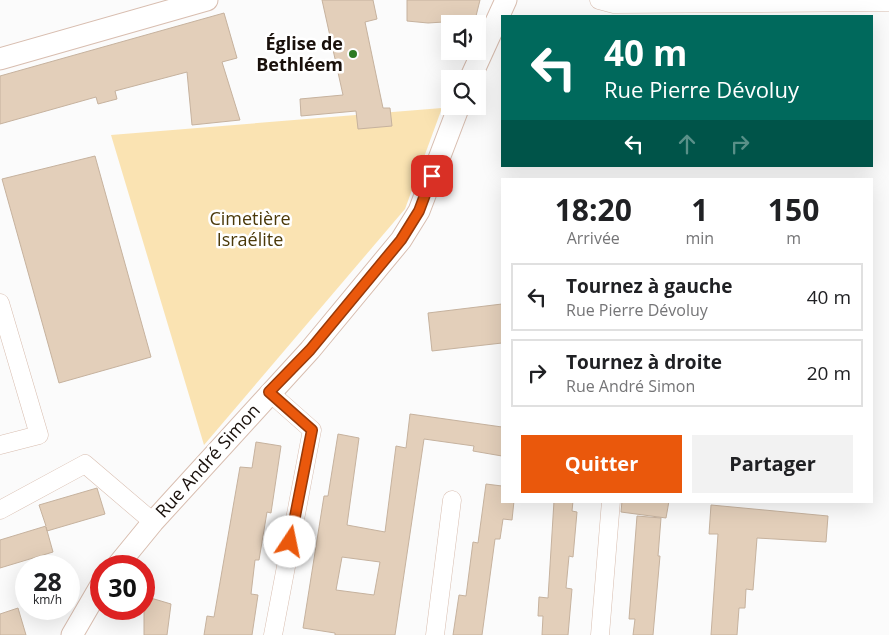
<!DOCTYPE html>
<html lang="fr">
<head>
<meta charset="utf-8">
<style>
	:root { --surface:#fff; --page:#f2f2f2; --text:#202124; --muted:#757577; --line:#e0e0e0; --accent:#ea580c }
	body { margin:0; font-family:"Open Sans",sans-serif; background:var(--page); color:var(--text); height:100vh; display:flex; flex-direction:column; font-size:19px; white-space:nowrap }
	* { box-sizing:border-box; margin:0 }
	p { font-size:16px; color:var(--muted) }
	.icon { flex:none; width:28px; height:28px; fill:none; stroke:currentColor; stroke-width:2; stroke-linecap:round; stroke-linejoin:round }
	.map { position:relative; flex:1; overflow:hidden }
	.panel { position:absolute; left:501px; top:178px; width:372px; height:325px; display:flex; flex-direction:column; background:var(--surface); border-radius:0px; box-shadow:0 5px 20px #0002 }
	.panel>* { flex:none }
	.top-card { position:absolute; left:501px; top:15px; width:372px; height:152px; border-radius:0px; box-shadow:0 5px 20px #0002; background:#00695c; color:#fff; overflow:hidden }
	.buttons { position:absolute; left:441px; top:15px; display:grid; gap:10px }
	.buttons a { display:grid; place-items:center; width:45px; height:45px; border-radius:0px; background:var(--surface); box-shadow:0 5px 20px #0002; font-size:25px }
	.speed { position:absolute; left:15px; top:555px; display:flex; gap:10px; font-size:25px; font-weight:700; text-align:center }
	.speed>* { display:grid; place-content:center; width:65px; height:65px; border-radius:50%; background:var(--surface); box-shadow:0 5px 20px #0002; line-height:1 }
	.speed small { font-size:12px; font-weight:400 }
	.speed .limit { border:8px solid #d22; background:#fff; color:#111 }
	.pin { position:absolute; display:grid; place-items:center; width:42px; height:42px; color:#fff; margin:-21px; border-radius:10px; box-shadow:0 2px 8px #0006 }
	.me { position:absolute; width:55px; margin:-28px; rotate:11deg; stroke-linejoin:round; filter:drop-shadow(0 0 4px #0008) }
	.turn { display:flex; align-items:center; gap:18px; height:105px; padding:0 20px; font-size:22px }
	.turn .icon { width:65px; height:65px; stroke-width:2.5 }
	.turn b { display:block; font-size:35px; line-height:42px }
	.lanes { display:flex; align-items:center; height:48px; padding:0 20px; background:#0003; justify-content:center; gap:25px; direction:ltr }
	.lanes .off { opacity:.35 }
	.eta { display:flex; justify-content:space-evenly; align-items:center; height:85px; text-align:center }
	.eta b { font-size:30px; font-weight:700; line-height:35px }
	.action { display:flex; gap:10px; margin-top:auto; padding:10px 20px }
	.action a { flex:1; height:58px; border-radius:0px; background:var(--accent); color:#fff; font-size:20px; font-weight:700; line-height:58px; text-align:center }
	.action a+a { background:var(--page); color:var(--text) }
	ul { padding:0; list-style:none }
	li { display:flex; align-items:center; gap:15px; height:68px; margin:0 10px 8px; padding:0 10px; border:2px solid var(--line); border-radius:0px }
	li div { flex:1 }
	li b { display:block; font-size:19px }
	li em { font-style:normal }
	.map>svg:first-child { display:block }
	.green { fill:#fae3b2 }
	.building { fill:#e3cfba; stroke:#c6b29e; fill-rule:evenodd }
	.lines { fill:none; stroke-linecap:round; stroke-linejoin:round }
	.minor-casing { stroke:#d8bdaf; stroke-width:19 }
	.tertiary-casing { stroke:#d8bdaf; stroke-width:23 }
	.minor { stroke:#fff; stroke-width:18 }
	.tertiary { stroke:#fff; stroke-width:21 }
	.route-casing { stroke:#983908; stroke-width:12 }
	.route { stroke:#ea580c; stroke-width:9 }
	.poi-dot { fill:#2d7b23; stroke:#fff; stroke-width:2 }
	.labels { text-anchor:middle; stroke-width:5; stroke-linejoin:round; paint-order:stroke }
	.poi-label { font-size:18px; font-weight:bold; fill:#19100b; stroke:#fff; text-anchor:end }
	.park-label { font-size:18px; fill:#4b3909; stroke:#fff }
	.street-label { font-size:18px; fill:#19100b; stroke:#fff }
</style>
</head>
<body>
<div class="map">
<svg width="889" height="635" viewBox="0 0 889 635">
	<rect width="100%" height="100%" fill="#fbfbfb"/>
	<path class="green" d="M442 108 405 209 204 445 111 135Z"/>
	<path class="building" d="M322 0H373L377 19 365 22 383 108H390L392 126 358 129 356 111 301 116 300 99 343 95Z
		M407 0H480L475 20 428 23 407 21Z
		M224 13 237 58 222 62 240 120 192 125 187 72 115 91 117 99 98 104 96 97 0 124V76Z
		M95 156 151 357 59 383 2 179Z
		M502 304V343L432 351 428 313Z
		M410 414 502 427V456L473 451 474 446 424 439 395 635H335V633L303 628 324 496H328L338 434 359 438 347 525 385 532 396 446 406 448ZM342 557 380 562 374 595 336 590Z
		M256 442 281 446 271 513 267 512 259 560H255L251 594 258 595 252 635H204L207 616 214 617 240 467 252 468Z
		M486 484 502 486V501H514L512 520 503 519 500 539H495L482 635H453L459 595 466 596 473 542 478 543Z
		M97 488 105 514 47 531 46 527 53 552 0 568V540L46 526 39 505Z
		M554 501H573L572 511 577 512 573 557 569 556 566 588 572 589 568 635H542L543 616H538L539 597 548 598Z
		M622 501H669L666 518 621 512Z
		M711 505 828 516 826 542 757 538 753 590 746 589 745 608H739L737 635H711L718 534H709Z
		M637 516 661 518 658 556H660L653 635H633L635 619H629Z
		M144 596 171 604 167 635H144Z
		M18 608 26 635H0V614Z"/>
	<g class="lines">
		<defs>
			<path id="minor" d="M599 0 614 4 889 2
				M0 303 39 435 0 445
				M269 392 312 430 273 635
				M0 510 85 464 153 522
				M435 635 452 500
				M600 635 611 501"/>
			<path id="tertiary" d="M0 59 207 0
				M470 79 506 0
				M117 566 153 522 310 350 401 240 419 211 459 106
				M72 635 101 585"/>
		</defs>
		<use href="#minor" class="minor-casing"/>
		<use href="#tertiary" class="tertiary-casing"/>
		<use href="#minor" class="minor"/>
		<use href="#tertiary" class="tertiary"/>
	</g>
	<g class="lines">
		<defs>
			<path id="route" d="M290 542 312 430 269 392 310 350 401 240 419 211 432 176"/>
		</defs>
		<use href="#route" class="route-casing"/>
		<use href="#route" class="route"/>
	</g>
	<circle class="poi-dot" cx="353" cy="54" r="5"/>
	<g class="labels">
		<g class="poi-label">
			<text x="343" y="50">Église de<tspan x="343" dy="21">Bethléem</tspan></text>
		</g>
		<g class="park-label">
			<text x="250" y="225">Cimetière<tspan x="250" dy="21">Israélite</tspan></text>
		</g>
		<g class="street-label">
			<text transform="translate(208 461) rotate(-48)" y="6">Rue André Simon</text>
		</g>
	</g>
</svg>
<div class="buttons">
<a><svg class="icon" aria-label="sound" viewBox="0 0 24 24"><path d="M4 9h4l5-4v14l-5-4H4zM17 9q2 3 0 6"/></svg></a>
<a><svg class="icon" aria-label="search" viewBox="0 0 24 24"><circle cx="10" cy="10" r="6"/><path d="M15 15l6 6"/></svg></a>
</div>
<div class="speed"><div>28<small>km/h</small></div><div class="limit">30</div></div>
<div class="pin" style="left:432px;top:176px;background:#d93025"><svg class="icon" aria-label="arrive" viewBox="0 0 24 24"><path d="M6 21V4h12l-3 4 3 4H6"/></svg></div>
<svg class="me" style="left:290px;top:542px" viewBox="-20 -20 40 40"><circle r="19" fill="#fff"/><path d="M0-13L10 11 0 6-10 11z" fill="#ea580c"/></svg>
<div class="top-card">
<div class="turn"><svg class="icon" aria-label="left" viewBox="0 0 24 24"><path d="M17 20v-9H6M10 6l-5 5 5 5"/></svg><div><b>40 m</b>Rue Pierre Dévoluy</div></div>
<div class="lanes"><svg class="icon" aria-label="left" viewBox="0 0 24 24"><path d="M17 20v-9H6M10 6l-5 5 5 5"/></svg><svg class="icon off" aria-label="ahead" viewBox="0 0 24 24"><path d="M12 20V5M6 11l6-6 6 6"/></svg><svg class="icon off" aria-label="right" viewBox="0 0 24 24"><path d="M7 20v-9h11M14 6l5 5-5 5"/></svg></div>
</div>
<section class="panel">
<div class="eta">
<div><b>18:20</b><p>Arrivée</p></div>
<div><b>1</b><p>min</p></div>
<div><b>150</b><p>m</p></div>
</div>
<ul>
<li><svg class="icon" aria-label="left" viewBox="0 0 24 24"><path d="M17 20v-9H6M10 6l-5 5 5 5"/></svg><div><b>Tournez à gauche</b><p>Rue Pierre Dévoluy</p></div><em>40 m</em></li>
<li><svg class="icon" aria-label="right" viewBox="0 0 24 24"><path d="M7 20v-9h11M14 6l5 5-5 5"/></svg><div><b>Tournez à droite</b><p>Rue André Simon</p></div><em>20 m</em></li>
</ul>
<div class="action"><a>Quitter</a><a>Partager</a></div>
</section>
</div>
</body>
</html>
